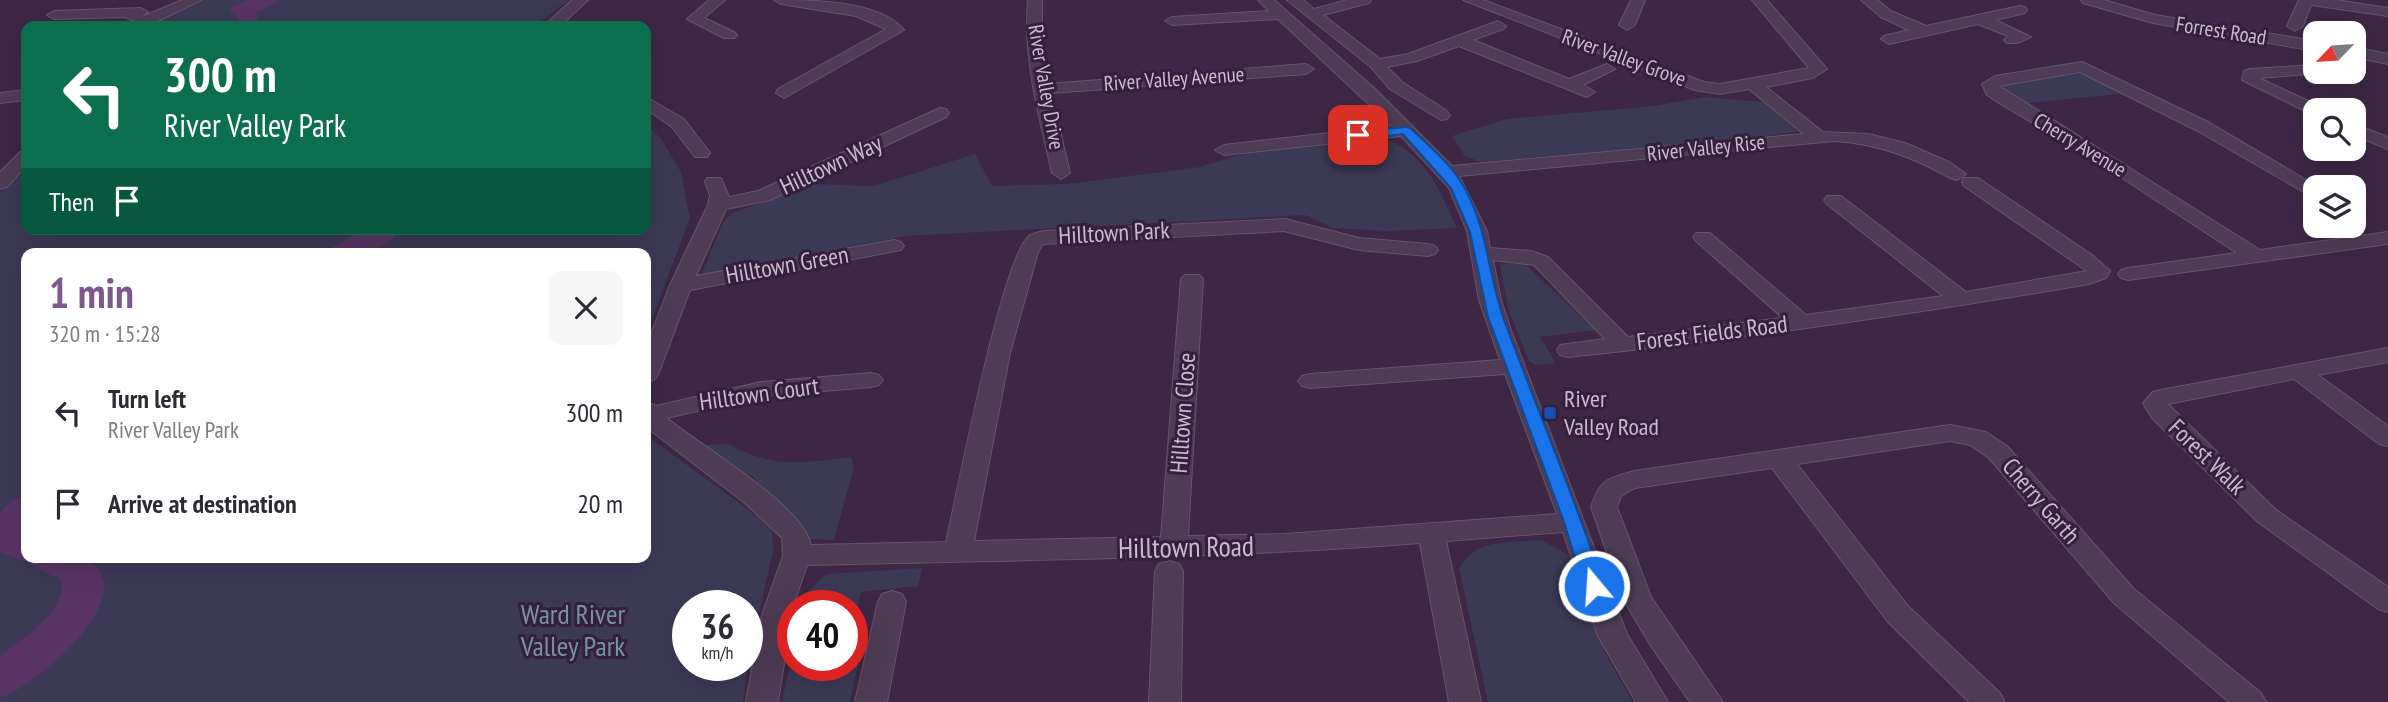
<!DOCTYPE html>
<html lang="en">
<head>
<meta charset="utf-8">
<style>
	:root { --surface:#fff; --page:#f7f7f7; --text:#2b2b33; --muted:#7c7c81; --accent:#7e598d }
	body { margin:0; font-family:"PT Sans Narrow",sans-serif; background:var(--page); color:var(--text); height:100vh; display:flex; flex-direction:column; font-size:26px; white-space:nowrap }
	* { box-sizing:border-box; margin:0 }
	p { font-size:23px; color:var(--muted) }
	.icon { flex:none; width:38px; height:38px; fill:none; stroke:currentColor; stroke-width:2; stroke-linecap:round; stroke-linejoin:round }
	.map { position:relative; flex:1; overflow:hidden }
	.drawer { position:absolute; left:21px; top:248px; width:630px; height:315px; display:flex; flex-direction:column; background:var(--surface); border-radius:14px; box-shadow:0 7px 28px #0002 }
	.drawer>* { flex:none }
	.top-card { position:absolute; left:21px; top:21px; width:630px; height:214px; border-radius:14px; box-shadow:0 7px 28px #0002; background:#0b6e4f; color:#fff; overflow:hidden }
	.needle { width:46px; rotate:245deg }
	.controls { position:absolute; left:2303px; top:21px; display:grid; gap:14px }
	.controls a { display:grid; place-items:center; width:63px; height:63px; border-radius:14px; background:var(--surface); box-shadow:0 7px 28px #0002; font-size:35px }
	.speed { position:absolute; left:672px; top:590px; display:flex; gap:14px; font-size:35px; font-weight:700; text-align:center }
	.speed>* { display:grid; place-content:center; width:91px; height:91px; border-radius:50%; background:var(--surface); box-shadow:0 7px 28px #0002; line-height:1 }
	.speed small { font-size:18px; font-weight:400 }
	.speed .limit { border:10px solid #d22; background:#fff; color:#111 }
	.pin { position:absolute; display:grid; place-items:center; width:60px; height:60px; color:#fff; margin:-30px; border-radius:14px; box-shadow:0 4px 10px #0006 }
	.me { position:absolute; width:77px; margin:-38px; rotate:342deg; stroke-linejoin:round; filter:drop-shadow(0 0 5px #0008) }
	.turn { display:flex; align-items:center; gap:24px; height:147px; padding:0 28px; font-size:32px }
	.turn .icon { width:91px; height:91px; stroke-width:2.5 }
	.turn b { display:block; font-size:49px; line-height:60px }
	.then { display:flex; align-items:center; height:66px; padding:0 28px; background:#0003; gap:14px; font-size:26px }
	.round { display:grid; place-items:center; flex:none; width:74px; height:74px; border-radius:14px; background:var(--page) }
	.summary { display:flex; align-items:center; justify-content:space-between; height:119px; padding:0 28px }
	h1 { font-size:42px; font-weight:700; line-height:52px; color:var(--accent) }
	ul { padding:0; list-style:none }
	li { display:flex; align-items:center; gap:21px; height:91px; padding:0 28px }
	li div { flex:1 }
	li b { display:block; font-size:26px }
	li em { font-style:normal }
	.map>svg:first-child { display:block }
	.green { fill:#3b3954; fill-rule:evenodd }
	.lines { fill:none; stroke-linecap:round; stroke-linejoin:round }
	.river { fill:#583464; fill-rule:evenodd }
	.minor-casing { stroke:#66546c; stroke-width:2 }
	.minor { fill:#4e3c54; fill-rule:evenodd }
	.route { fill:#1a73e8; stroke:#114b97; stroke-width:2 }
	.transit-dot { fill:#1a4fb4; stroke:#34203a; stroke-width:2.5 }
	.labels { text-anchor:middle; stroke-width:6; stroke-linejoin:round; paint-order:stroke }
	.far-street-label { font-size:21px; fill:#c9bace; stroke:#34203a }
	.street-label { font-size:24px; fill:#c9bace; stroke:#34203a }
	.poi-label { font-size:24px; fill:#c9bace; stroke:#34203a; text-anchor:start }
	.near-street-label { font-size:28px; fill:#c9bace; stroke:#34203a }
	.near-park-label { font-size:28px; fill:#7792a4; stroke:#34203a }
</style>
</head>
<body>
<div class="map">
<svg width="2388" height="702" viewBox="0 0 2388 702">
	<rect width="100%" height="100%" fill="#3d2745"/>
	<path class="green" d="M202 0H569L535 26H143Z
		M2073 73 2087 74 2128 93 2021 104 2000 87Z
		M1704 97 1763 102 1799 131 1733 141 1480 162 1464 155 1452 136 1507 119 1654 106Z
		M646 126 660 137 681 172 690 218 646 335V254H26V558H646V435L757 516 771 530 774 547 747 667 743 702H0V192L26 171V229H646ZM688 606H747V665H688Z
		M1378 138C1423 146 1440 191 1457 228L1388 231 1334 228 1305 215 905 236 705 275 702 272 724 221 733 213 811 184 874 186 975 154 992 186 1066 184 1200 167 1259 149Z
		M1507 263 1527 266 1595 330 1540 337 1556 363 1535 365 1529 361 1508 309 1500 265Z
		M728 444C776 469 800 463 851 457L854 467 834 540 810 539 753 477 727 466 701 445Z
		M1541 540 1569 555 1605 653 1633 702H1488L1459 569C1475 537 1510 543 1541 540Z
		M922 568 918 586 861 592 855 624 865 631 850 702H782L793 649V665H852V606L801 605 803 596 826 574Z"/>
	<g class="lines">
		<path class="river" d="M249 0H278L274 4 256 12 261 26H239L238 19 230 11 233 6Z
			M365 229H401C385 253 353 254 327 254L331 248Z
			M26 496V558H88C98 567 106 577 104 591 99 629 34 686 0 698V656C22 639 65 613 62 581 52 572 37 573 30 561L26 562 0 552V513L12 500Z"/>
		<defs>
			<path id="minor" d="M182 0H201L147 26H128L134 21 125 17 54 19 47 15 54 11 141 8 148 12 142 17Z
				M572 0H588L560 26H544Z
				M709 0H725L704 18 734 32 737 35 734 38H724L687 19Z
				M774 0C810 0 879 0 904 30L784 98 776 93 778 89 886 29 856 16 781 4Z
				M1028 0H1042V43L1048 84 1306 64 1314 69 1306 74 1051 93 1070 173 1061 179 1052 173C1039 115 1023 60 1028 0Z
				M1258 0H1274L1374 88 1452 166 1804 134 1749 89 1720 94 1695 90 1463 0H1483L1704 82 1720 84 1809 68 1752 0H1767L1827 69 1813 78 1766 87 1823 132 1868 134 1905 143 1949 162 1966 174 1957 180 1950 178C1913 157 1878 144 1835 141L1459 176 1487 231 1490 248 1531 251 1548 257 1628 337 1783 318 1696 241 1693 237 1696 233H1710L1806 315 1943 296 1827 204 1824 200 1827 196H1841L1966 292 2087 271 1964 186 1962 182 1964 178H1978L2092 255 2110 271 2106 278 2089 284C1916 314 1742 339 1568 357L1560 355 1557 350 1560 345 1605 339 1534 265 1493 260 1501 300 1512 333 1627 634 1668 702H1636L1598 636 1563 532 1446 541 1481 702H1449L1420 543C1216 559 1012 560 807 565L793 606 778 702H746L762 615 783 556 782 538 745 503 650 430 646 425V402L656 406 761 382 871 373 879 375 883 380 879 385 871 387 761 396 667 418C700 446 802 504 811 545L946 542C957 495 1002 258 1029 236 1032 233 1040 232 1044 231L1285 219 1359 238 1428 244 1435 246 1438 250 1435 254 1428 256 1359 250 1284 231 1043 244 1038 252 1010 353 974 541 1161 537 1181 279 1185 275H1199L1203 279 1188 536 1285 534 1557 514 1505 374 1310 388 1302 386 1298 381 1302 376 1310 374 1500 360 1479 300 1467 231 1449 188 1401 136 1224 155 1215 150 1224 145 1392 126 1278 19 1172 25 1165 21 1172 17 1269 11Z
				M1287 0H1303L1314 9 1347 0H1371L1369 3 1323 15 1380 59 1408 54 1498 21 1506 26 1503 29 1473 40 1569 79 1607 64 1615 69 1583 85 1595 92 1587 97 1459 46 1417 61 1387 67 1402 82 1447 111 1450 115 1447 119 1441 120 1390 89 1371 67Z
				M1631 0H1645L1635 25 1627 30 1619 25Z
				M1861 0H1877L1891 11 1926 26 2020 6 2025 7 2027 10 2025 13 1995 20 2031 37 2017 43H2007L2004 40 2008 36 1978 24 1889 44 1881 39 1884 36 1909 30 1881 17Z
				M2081 0H2104L2155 15 2315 41V51L2153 23 2083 3Z
				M2299 0H2336L2388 8V16L2311 5 2303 26 2295 31 2287 26Z
				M2354 47 2388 54V64L2354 57Z
				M2082 62 2208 122 2318 187 2309 193 2302 191 2196 130 2080 72 1999 86 2260 250 2388 232V244L2128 280 2121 278 2118 274 2121 270 2128 268 2237 253 2084 153 1999 103 1987 95 1982 84 1995 76Z
				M2315 65V72L2321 73 2259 78 2321 107 2323 110H2315V116L2242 80 2244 71 2250 69Z
				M26 90V100L0 103V93Z
				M646 97 684 119 710 153 707 157H695L672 127 646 109Z
				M940 108 946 109 949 113 946 117 770 200 726 209 696 276 894 240 901 242 904 246 901 250 690 290 658 375 654 380 646 382V347L670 285 708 205 710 195 705 182 707 178H721L729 197 758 191Z
				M2354 124 2388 137V149L2354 135Z
				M26 151V166L7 187 0 189V172L20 152Z
				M2388 348V362L2318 375 2388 426V446L2379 444 2294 379 2168 404 2276 510 2388 587V612L2378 609 2258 522 2152 418 2143 403 2153 392 2161 390Z
				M1950 425 1986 432 2007 446 2134 589 2261 693 2266 702H2229L2114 603 1989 458 1970 445 1950 441 1797 464 1908 606 2000 693 2005 702H1969L1888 622 1772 468 1635 488 1621 496 1617 507 1651 597 1723 702H1690L1651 646 1623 599 1591 507C1600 479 1607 479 1634 471Z
				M1169 561 1179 564 1183 571 1181 702H1149L1155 571 1159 564Z
				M892 591 902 594 906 602 887 702H855L878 602 882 594Z"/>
		</defs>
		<use href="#minor" class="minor-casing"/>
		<use href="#minor" class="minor"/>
	</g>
	<path class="route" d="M1406 127 1410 128C1429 146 1451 164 1464 187 1488 229 1488 276 1504 320 1537 409 1574 496 1604 586L1601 591 1594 593 1587 591 1584 586 1564 522 1488 317 1470 232 1451 188 1403 134 1358 139 1352 135 1358 132Z"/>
	<rect class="transit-dot" x="1543" y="406" width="14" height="14" rx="3.5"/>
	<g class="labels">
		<g class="far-street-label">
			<text transform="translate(2221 31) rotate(9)" y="7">Forrest Road</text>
			<text transform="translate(1624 58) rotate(20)" y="7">River Valley Grove</text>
			<text transform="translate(1174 79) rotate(-4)" y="7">River Valley Avenue</text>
			<text transform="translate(1046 87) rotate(80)" y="7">River Valley Drive</text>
			<text transform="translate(2080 145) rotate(31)" y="7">Cherry Avenue</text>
			<text transform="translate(1706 148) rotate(-6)" y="7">River Valley Rise</text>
		</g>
		<g class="street-label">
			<text transform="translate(831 165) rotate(-25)" y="8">Hilltown Way</text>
			<text transform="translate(1114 233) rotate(-3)" y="8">Hilltown Park</text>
			<text transform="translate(787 265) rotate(-10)" y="8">Hilltown Green</text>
			<text transform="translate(1712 333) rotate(-7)" y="8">Forest Fields Road</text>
			<text transform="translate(759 394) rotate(-8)" y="8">Hilltown Court</text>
			<text transform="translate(1183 413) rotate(-86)" y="8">Hilltown Close</text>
			<text transform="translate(2207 457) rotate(44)" y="8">Forest Walk</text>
			<text transform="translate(2041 501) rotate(49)" y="8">Cherry Garth</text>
		</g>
		<g class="poi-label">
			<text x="1564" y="407">River<tspan x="1564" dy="28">Valley Road</tspan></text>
		</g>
		<g class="near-street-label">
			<text transform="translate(1186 547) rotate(-1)" y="10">Hilltown Road</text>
		</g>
		<g class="near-park-label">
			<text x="573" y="624">Ward River<tspan x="573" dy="32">Valley Park</tspan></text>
		</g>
	</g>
</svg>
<div class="controls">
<a><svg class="needle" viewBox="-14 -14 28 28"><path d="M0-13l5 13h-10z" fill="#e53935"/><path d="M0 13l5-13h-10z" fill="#7c7c81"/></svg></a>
<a><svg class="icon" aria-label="search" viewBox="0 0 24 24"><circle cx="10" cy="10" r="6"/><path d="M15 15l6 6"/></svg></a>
<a><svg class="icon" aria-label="layers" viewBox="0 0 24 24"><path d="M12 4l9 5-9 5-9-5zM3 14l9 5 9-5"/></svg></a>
</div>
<div class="speed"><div>36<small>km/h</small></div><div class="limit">40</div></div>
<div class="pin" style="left:1358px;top:135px;background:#d93025"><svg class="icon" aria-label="arrive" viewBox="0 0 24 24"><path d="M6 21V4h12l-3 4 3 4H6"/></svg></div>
<svg class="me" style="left:1594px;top:586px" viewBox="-20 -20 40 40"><circle r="17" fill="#1a73e8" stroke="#fff" stroke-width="3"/><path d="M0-11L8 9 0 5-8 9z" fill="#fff"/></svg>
<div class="top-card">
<div class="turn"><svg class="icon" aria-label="left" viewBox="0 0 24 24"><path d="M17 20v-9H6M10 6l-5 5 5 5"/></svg><div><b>300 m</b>River Valley Park</div></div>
<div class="then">Then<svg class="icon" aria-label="arrive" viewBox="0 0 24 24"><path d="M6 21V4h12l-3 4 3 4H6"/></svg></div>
</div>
<section class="drawer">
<div class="summary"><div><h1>1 min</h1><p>320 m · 15:28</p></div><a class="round"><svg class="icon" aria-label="close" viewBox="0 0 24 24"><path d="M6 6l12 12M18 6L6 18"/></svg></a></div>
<ul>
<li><svg class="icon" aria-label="left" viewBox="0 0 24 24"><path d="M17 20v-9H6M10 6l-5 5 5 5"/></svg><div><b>Turn left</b><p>River Valley Park</p></div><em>300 m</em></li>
<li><svg class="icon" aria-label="arrive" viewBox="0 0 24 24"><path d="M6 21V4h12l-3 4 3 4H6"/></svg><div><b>Arrive at destination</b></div><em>20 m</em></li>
</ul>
</section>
</div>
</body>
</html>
